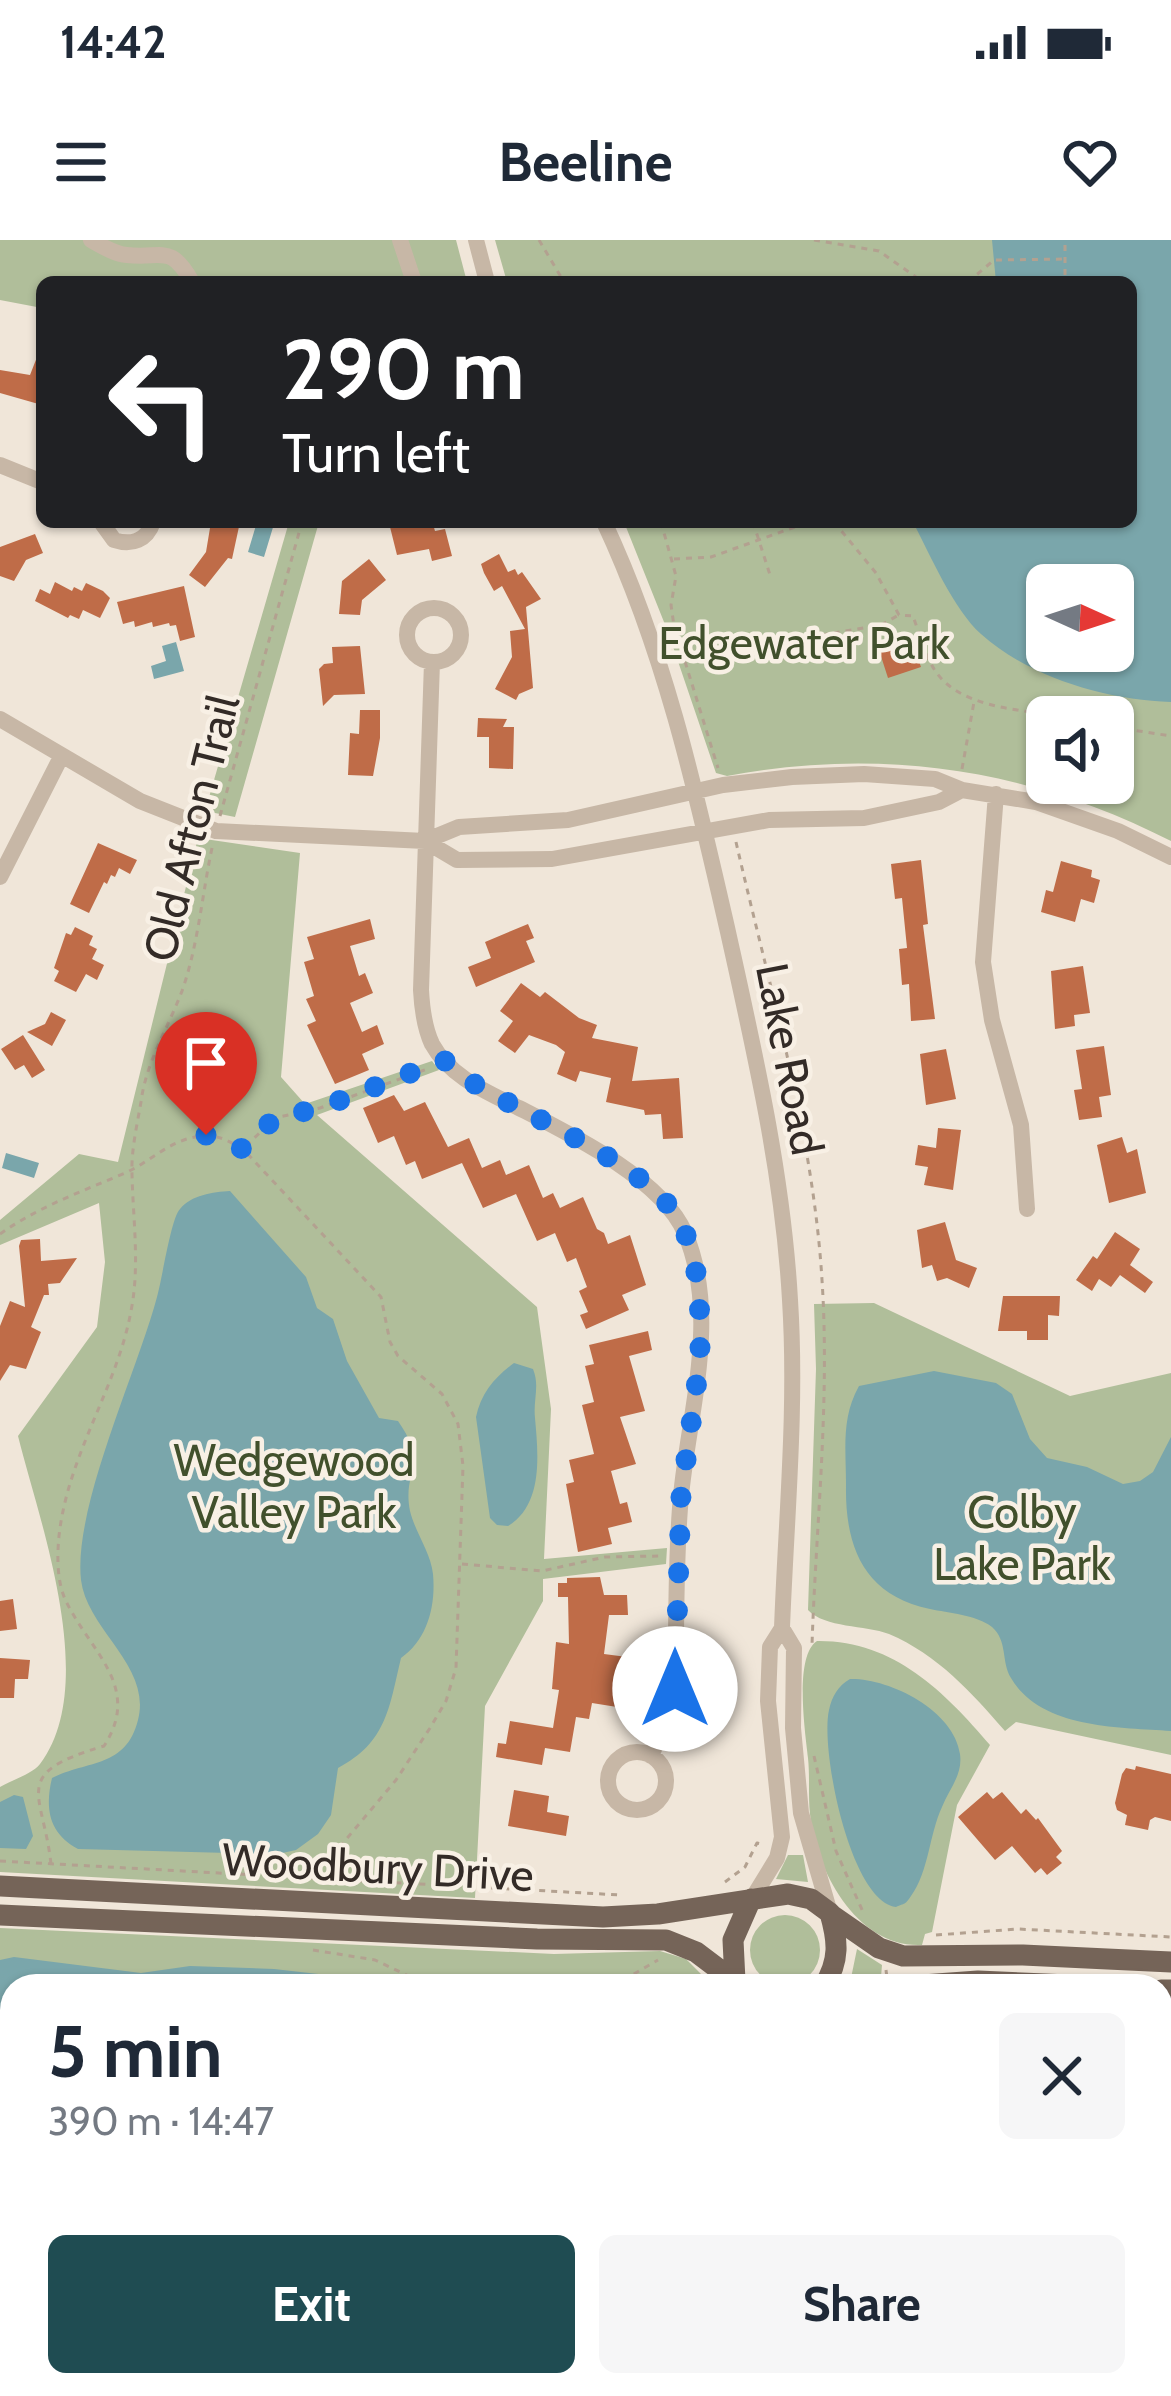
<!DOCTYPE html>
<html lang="en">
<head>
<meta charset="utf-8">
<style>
	:root { --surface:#fff; --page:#f6f6f7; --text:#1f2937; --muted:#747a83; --accent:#1f4c52 }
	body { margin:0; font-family:Cabin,sans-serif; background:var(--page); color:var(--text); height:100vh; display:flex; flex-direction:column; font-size:45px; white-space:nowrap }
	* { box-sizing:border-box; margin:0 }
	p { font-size:39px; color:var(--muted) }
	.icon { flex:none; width:66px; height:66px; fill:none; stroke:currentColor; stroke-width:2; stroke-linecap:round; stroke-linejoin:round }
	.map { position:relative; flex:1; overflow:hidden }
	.side { position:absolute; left:0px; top:1734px; width:1173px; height:423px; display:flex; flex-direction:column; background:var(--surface); border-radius:36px 36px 0 0; box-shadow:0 3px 9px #0004 }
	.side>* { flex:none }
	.top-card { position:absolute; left:36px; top:36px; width:1101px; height:252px; border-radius:18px; box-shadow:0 3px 9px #0004; background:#202124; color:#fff; overflow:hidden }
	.needle { width:78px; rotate:93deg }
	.fabs { position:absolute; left:1026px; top:324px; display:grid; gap:24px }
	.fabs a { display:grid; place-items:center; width:108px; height:108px; border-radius:18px; background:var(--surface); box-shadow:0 3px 9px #0004; font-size:60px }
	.pin { position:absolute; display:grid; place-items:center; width:102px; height:102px; color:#fff; margin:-123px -51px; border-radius:50% 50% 50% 0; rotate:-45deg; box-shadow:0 0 12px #0007 }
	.pin .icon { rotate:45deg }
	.me { position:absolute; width:132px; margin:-66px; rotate:0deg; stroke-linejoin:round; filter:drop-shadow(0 0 9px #0008) }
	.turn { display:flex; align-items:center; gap:42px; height:252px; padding:0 48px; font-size:54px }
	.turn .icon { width:156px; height:156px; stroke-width:2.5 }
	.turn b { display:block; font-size:84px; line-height:102px }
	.round { display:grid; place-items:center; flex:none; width:126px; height:126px; border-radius:18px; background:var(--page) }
	.head { display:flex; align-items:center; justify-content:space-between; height:204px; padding:0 48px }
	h1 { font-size:72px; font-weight:700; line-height:90px }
	.button { display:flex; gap:24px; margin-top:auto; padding:24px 48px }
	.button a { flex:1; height:138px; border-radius:18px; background:var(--accent); color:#fff; font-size:48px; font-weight:700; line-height:138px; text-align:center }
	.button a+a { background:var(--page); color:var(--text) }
	.status { display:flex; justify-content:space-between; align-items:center; height:84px; padding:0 60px; background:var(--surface); direction:ltr }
	.status svg { height:33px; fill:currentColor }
	header { display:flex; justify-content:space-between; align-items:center; height:156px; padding:0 48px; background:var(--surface); font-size:54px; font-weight:700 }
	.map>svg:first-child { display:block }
	.green { fill:#b0be9a; fill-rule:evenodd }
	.water { fill:#7aa6ab; fill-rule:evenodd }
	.building { fill:#bf6c48 }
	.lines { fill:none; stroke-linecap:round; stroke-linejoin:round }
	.path { stroke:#b3a190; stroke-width:3; stroke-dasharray:6 6; stroke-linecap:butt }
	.minor { stroke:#c7b7a6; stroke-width:16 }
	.major { stroke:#756458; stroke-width:21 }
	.route { stroke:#1a73e8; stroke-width:21; stroke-dasharray:0 37.8 }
	.labels { text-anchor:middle; stroke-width:9; stroke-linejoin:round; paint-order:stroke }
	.park-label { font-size:45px; fill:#41502c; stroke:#f8f0e5 }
	.street-label { font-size:45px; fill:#332b27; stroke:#f8f0e5 }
</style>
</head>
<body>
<div class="status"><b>14:42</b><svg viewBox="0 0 49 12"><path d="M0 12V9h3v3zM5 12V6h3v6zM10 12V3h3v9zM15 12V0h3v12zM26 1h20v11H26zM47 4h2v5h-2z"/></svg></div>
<header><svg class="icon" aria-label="menu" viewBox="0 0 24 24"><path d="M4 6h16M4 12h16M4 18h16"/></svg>Beeline<svg class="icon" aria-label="heart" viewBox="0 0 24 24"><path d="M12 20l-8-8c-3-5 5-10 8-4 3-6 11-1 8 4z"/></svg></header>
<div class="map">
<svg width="1171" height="2156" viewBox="0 0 1171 2156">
	<rect width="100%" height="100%" fill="#f0e6d9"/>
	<path class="green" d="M0 0H456L467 42H42V68L0 60Z
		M495 0H1171V601C1030 529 883 507 727 536L716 533 668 392 624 282H1131V42H507ZM1047 345H1113V411H1047ZM1047 477H1113V543H1047Z
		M289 282H319L235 577 205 571Z
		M198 598 300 613 281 837 305 864 432 821 439 830 317 875 537 1067 551 1169 544 1319 667 1308 666 1324 543 1339V1361L485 1466 475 1658 0 1632V1547C12 1540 32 1534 40 1524 100 1444 40 1284 18 1196L97 1087 105 1022 99 963 0 1005V980L79 914 118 922Z
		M874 1063 1070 1156 1171 1133V1515L1016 1482 1005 1491C971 1452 938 1415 889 1394 865 1385 825 1388 808 1370L816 1129 814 1064Z
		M817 1401C893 1400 944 1451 990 1505L957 1565 932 1692 925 1694 922 1705C857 1708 816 1631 810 1574 808 1556 810 1537 808 1518 805 1491 794 1416 817 1401Z
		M788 1615H803L808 1642 776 1639Z
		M750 1710a35 35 0 1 1 70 0a35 35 0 1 1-70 0Z
		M0 1688 554 1714 660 1711 686 1719 713 1746H12V1906H0Z
		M857 1709 882 1725 881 1737 854 1742 851 1738Z
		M1161 1765 1171 1766V2156H720L724 2145H1161Z
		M53 2145H129L125 2156H48Z
		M457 2145H679L675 2156H455Z"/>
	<path class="water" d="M992 0H1171V462C1107 460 1030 438 981 394 954 370 930 315 913 282H1131V42H996ZM1047 345H1113V411H1047Z
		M257 282 274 284 264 317 248 312Z
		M176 402 184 431 154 439 151 426 166 421 162 406Z
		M6 913 39 923 34 938 2 928Z
		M230 951 306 1037 317 1068 333 1079 347 1121 379 1178 398 1181C429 1225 402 1231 410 1271 415 1292 431 1313 433 1334 436 1367 427 1400 401 1418 389 1468 387 1502 338 1528L331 1575 318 1594 296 1610 255 1619 229 1613 78 1609C48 1593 45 1567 52 1538 88 1520 126 1528 138 1480 152 1426 87 1390 81 1340 73 1268 137 1132 157 1057 162 1040 171 978 180 969 191 955 213 952 230 951Z
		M514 1123 533 1129C540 1146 533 1160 535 1178 538 1213 544 1264 508 1286L497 1285 490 1278 476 1177C481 1153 495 1137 514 1123Z
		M934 1131 996 1143 1012 1154 1030 1199 1047 1218 1087 1227 1123 1244 1140 1241 1153 1232 1171 1197V1491C1118 1487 1041 1489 1011 1438 1001 1422 1008 1401 992 1387 977 1375 948 1373 930 1369 863 1355 845 1306 846 1245 846 1209 841 1178 859 1146Z
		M850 1439C889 1438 954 1470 960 1514 963 1535 949 1549 942 1567 929 1595 929 1631 911 1656 905 1665 905 1663 896 1667 850 1661 820 1509 829 1470 832 1456 838 1446 850 1439Z
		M14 1555 23 1557 33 1596 26 1609 0 1608V1562Z
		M14 1717 141 1733 190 1726 274 1729 327 1735 341 1746H12V1827L0 1813V1720Z
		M767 2145H848L831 2156H767Z"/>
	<path class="building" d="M41 107 42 165 0 153V130L30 135Z
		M211 282H240L232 319 228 318 205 347 189 335 206 312Z
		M424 282 426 286 433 284 435 291 445 289 452 316 432 321 429 309 397 315 390 287Z
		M35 294 43 313 26 320 14 341 0 336V307Z
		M499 314 508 332 515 329 518 335 522 332 541 359 526 367 533 448 519 454 516 460 495 449 512 417 510 391 525 389 502 346 494 351 484 333 481 324Z
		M369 319 386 340 362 360 360 375 339 374 342 341Z
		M55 342 72 351 74 347 82 351 86 343 103 351 110 358 100 378 83 370 79 379 70 375 68 378 35 361 40 349 50 354Z
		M184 346 195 397 180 401 176 385 170 386 169 383 153 387 152 382 135 387 134 381 123 384 117 362Z
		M910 396 921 427 888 438 878 407Z
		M360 406 365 454 334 455 323 466 319 429 324 424 333 423 332 407Z
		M360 470H380V498L373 536 348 535 350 493 359 494Z
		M478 478 507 479 503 487H514L513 529 489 528V497H477Z
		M98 603 137 620 130 634 119 628 115 637 111 635 107 644 104 642 89 673 70 664Z
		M921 620 928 684 923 685 935 779 911 781 909 744 902 745 899 709 907 708 902 658 895 659 891 624Z
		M1061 621 1092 630 1091 637 1100 640 1094 663 1081 659 1075 682 1041 672 1046 650 1053 652Z
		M370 679 375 699 350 706 359 736 365 733 373 753 350 763 362 792 377 785 384 804 362 814 369 830 335 844 307 785 316 781 306 759 314 756 304 722 314 719 307 697Z
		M528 684 534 698 526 701 535 722 476 747 468 727 491 718 485 702Z
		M75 687 93 696 89 705 97 709 92 719 104 725 97 740 86 734 76 752 54 741 59 731 54 728 66 693 71 695Z
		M1083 726 1090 773 1074 775 1075 786 1055 789 1051 731Z
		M521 743 540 757 545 752 579 778 597 785 592 798 638 807 632 841 679 838 683 898 663 899 661 874 645 875 644 870 606 862 611 838 580 831 576 842 557 834 565 812 556 805 529 795 515 813 498 801 513 781 500 771Z
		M51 772 66 780 52 806 27 792 45 784Z
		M23 795 45 830 32 838 24 825 15 830 1 809Z
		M1104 806 1111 855 1099 857 1102 877 1079 880 1074 850 1082 849 1076 810Z
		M946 809 956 859 926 865 920 814Z
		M394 855 404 871 425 862 448 907 469 898 482 928 500 920 506 935 529 925 543 958 553 953 560 968 583 957 597 989 604 993 608 1004 630 995 646 1045 622 1055 629 1070 586 1089 580 1075 588 1072 579 1051 587 1047 576 1018 567 1022 555 993 537 1001 516 954 483 968 462 923 422 939 415 921 406 925 394 896 378 903 363 868Z
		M938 888 961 890 953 950 924 945 928 927 915 925 918 905 936 908Z
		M1122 897 1127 913 1137 909 1146 953 1109 963 1097 905Z
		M945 982 956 1020 977 1028 969 1048 947 1038 937 1041 932 1025 922 1028 917 990Z
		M1115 992 1140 1009 1130 1025 1153 1042 1145 1053 1120 1035 1111 1047 1099 1039 1092 1051 1076 1040 1093 1016 1097 1019Z
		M40 999 41 1021 77 1018 60 1043 48 1044 49 1055H44L31 1087 41 1092 26 1129 10 1125 0 1141V1086L10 1061 25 1067 19 1006 21 1000Z
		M1003 1056H1060L1059 1076 1048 1075V1100H1027V1091H998Z
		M648 1091 652 1110 629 1116 645 1171 620 1177 636 1224 611 1231 620 1264 627 1262 632 1282 608 1288 612 1304 578 1312 566 1244 574 1242 569 1220 594 1214 582 1165 594 1162 585 1126 594 1124 589 1105Z
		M600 1337 604 1355H627L628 1375H609L604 1414 627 1417 617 1467 592 1463 589 1479 576 1477 570 1512 545 1508 542 1525 496 1517 498 1503 506 1504 510 1481 553 1488 559 1450 552 1449 556 1402 569 1404 568 1357H558V1343H567V1338Z
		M13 1359 17 1389 0 1391V1361Z
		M0 1418 30 1420 28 1439H15L14 1458H0Z
		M1136 1526 1171 1534V1581L1155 1577 1150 1580 1148 1590 1125 1585 1127 1575 1117 1570 1115 1563 1122 1534 1126 1528 1135 1530Z
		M514 1550 549 1556 547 1572 569 1576 566 1596 508 1586Z
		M987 1552 993 1559 1002 1552 1021 1574 1026 1569 1036 1580 1038 1578 1062 1611 1056 1617 1062 1623 1047 1635 1041 1628 1035 1633 1012 1606 995 1620 958 1577Z"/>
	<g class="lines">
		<path class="path" d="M539 0 564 42
			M814 0 879 11 923 42
			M1065 35V4
			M968 42 994 20 1065 19
			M661 282 676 336 671 365 674 386 718 528
			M753 282 771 338
			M834 282 876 333 899 375 913 376C919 393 925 414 934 429 959 469 1021 469 1063 477
			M674 319 711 317 809 282
			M810 397 881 385 897 376
			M1113 487 1171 496
			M962 529 974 462
			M220 576 302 282
			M736 602C769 746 813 893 822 1040 830 1162 816 1284 812 1405
			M246 906 275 878 320 868 427 829
			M0 994C40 966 81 952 125 933 154 920 174 895 209 896 221 896 232 903 243 909L381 1057 390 1102 398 1116 442 1154 458 1184 463 1226 456 1428 446 1461 430 1488 396 1540 333 1615 321 1639
			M462 1324 542 1331 605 1317 660 1316
			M814 1516 836 1611 863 1672
			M0 1621 621 1655
			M51 1624C43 1551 9 1534 104 1506 143 1446 89 1411 65 1359 57 1341 57 1316 59 1296 68 1214 117 1148 131 1071 140 1026 133 980 132 934 131 911 137 885 141 862 146 822 168 788 182 751 198 706 202 655 212 608
			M725 1642 745 1627 757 1603 761 1604
			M936 1695 1018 1689 1171 1697
			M313 1710 375 1720 417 1740 446 1746
			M886 1730 888 1746
			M613 1746 658 1720
			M1161 1776H1171
			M0 1884 12 1880
			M1161 1892 1171 1900
			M105 2156 109 2145
			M732 2156 735 2145"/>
		<path class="minor" d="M91 0C102 6 114 14 127 15 163 19 170 3 192 42
			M400 0 414 42
			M476 0 487 42
			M0 225 42 242
			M101 282 114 300C132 306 147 300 153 282
			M604 282C665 412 696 552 728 692 755 814 783 935 790 1060 797 1169 786 1280 782 1388L770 1407 768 1461 782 1597 777 1618 752 1659
			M407 395a27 27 0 1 1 54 0a27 27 0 1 1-54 0Z
			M432 422 421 750C422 769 424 787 432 804 450 837 487 852 519 868 570 894 662 939 685 993 720 1076 689 1171 681 1256 675 1320 677 1384 675 1449L668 1476 651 1516
			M0 479 140 561 216 591 425 601 459 587 568 580 723 545 792 537 864 534 935 539 962 550 1036 562 1118 591 1171 617
			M996 554 983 722 992 780 1021 885 1027 969
			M425 601 457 620 552 619 769 580 864 578 939 562 962 550
			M0 637 61 517
			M782 1388 794 1408 793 1488 801 1573 830 1673
			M608 1541a29 29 0 1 1 58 0a29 29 0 1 1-58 0Z
			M300 2156 304 2145
			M698 2156 702 2145"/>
		<path class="major" d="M0 1646 603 1677 658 1674 788 1654 811 1659 830 1673C838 1701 840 1720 824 1746
			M830 1674 879 1708 903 1716 1023 1715 1171 1722
			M0 1675 537 1699 666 1700 696 1712 741 1746
			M735 1741 733 1700 751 1659
			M909 1746 978 1741 1092 1746
			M1161 1750H1171"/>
	</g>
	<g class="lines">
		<path class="route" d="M206 895 243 909 275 878 320 868 444 820C469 845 499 857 530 874 573 897 649 934 675 974 702 1015 700 1072 700 1119L681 1256 675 1449"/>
	</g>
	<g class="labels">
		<g class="park-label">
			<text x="804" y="419">Edgewater Park</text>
			<text x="294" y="1236">Wedgewood<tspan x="294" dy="52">Valley Park</tspan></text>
			<text x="1022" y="1288">Colby<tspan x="1022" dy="52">Lake Park</tspan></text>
		</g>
		<g class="street-label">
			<text transform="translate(191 588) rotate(-76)" y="16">Old Afton Trail</text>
			<text transform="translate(790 819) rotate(79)" y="16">Lake Road</text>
			<text transform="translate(378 1627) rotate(3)" y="16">Woodbury Drive</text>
		</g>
	</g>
</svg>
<div class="fabs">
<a><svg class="needle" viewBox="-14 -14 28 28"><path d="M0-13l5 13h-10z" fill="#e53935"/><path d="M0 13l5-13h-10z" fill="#747a83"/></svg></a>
<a><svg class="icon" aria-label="sound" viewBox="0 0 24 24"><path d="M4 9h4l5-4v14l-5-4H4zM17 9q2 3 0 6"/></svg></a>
</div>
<div class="pin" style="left:206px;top:895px;background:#d93025"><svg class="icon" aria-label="arrive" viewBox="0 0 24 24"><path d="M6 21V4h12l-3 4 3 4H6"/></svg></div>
<svg class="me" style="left:675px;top:1449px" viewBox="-20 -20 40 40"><circle r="19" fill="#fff"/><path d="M0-13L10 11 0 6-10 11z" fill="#1a73e8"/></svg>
<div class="top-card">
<div class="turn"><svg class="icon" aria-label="left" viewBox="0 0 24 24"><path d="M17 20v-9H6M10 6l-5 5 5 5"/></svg><div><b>290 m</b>Turn left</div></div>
</div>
<section class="side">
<div class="head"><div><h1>5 min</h1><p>390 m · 14:47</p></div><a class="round"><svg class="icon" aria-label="close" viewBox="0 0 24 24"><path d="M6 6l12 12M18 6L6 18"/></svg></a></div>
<div class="button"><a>Exit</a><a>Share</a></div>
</section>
</div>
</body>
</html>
